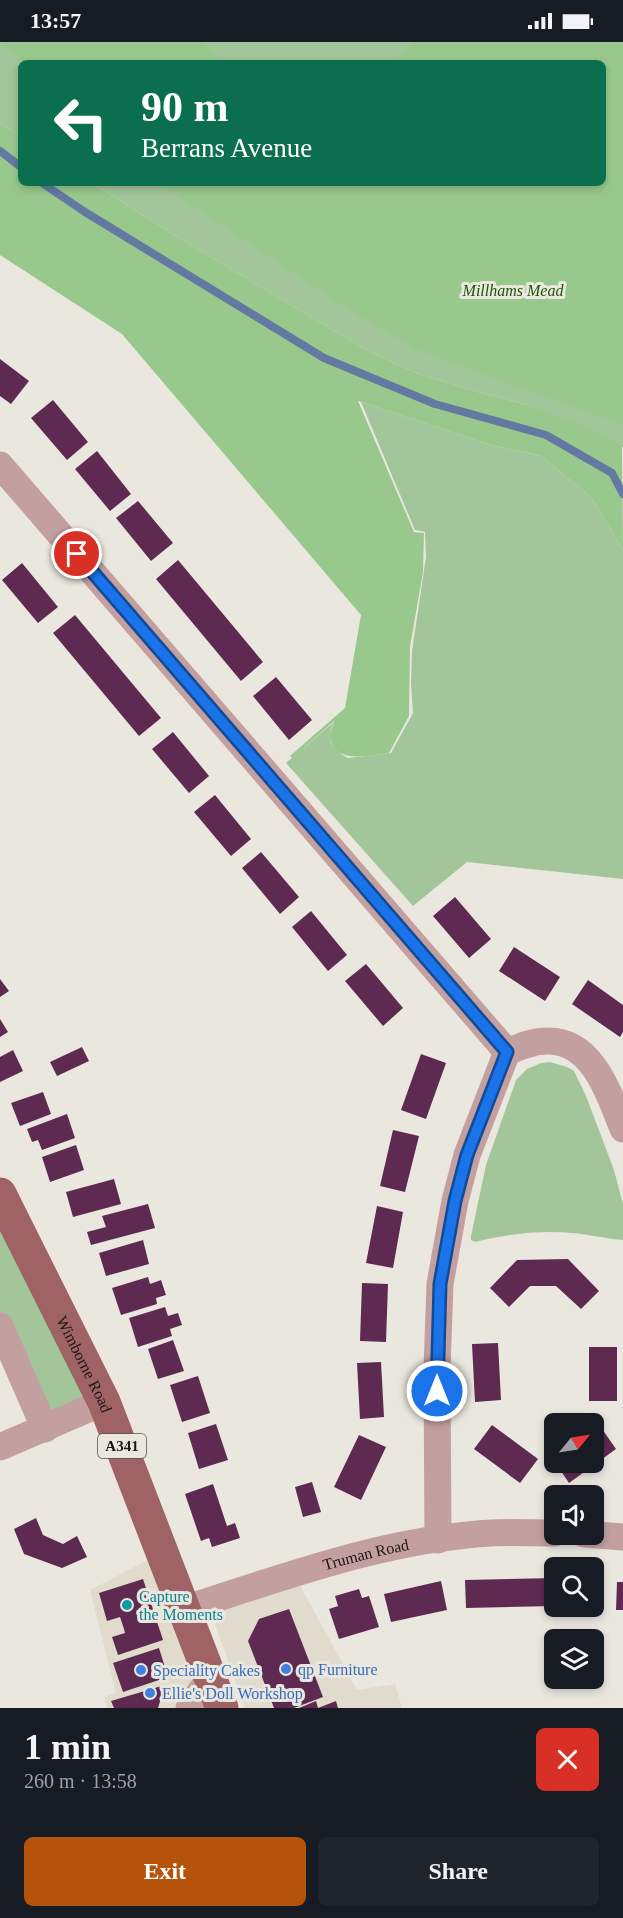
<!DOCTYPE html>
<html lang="en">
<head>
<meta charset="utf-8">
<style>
	:root { --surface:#171b24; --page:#20242c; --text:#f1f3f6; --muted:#9ea1a6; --accent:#b45309 }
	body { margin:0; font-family:"Times New Roman",serif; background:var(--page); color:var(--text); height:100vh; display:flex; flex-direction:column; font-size:22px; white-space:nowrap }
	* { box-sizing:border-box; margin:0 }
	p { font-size:20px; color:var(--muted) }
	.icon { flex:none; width:33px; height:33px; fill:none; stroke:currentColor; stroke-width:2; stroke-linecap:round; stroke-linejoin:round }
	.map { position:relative; height:1666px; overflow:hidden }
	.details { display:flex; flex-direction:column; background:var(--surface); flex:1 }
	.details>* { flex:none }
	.banner { position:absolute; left:18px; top:18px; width:588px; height:126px; border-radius:9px; box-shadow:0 3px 9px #0003; background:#0b6e4f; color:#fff; overflow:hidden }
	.needle { width:39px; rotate:60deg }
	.tools { position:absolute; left:544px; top:1371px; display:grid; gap:12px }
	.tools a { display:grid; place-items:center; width:60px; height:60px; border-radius:9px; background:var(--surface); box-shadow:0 3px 9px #0003; font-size:30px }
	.pin { position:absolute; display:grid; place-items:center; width:51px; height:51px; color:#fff; margin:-26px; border:3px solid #fff; border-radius:50%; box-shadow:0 2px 6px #0007 }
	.me { position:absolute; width:66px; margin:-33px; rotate:0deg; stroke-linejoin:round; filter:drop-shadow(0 0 4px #0008) }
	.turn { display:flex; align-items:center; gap:21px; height:126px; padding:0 24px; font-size:27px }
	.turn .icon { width:78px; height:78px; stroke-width:2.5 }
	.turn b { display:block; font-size:42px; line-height:51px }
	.round { display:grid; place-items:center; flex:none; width:63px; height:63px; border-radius:9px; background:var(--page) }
	.headline { display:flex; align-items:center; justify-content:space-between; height:102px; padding:0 24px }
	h1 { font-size:36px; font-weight:600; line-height:45px }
	.action { display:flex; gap:12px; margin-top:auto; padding:12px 24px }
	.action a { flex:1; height:69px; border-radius:9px; background:var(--accent); color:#fff; font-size:24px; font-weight:600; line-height:69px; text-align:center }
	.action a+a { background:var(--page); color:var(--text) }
	.status { display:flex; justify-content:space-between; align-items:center; height:42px; padding:0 30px; background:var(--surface); direction:ltr }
	.status svg { height:16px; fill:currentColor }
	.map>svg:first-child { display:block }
	.built { fill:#e1dbcd }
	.green { fill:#a3c59a }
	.forest { fill:#99c88d }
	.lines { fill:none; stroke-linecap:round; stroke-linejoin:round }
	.stream { stroke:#6479a2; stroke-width:8 }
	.building { fill:#5f2a52 }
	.street { stroke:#c39fa0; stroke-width:27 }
	.primary { stroke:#a06365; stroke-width:33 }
	.route-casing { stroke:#114b97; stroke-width:15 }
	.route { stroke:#1a73e8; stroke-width:10 }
	.culture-dot { fill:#0f9aa8; stroke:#eae7df; stroke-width:2 }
	.shop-dot { fill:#3f7fe0; stroke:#eae7df; stroke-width:2 }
	.labels { text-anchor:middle; stroke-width:6; stroke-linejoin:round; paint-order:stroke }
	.shield { fill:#eae7df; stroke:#585652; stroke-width:1.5 }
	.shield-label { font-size:15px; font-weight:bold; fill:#191815 }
	.park-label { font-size:16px; font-style:italic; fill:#1c5704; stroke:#eae7df }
	.street-label { font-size:16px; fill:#191815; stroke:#eae7df }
	.culture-label { font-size:16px; fill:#0d838f; stroke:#eae7df; text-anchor:start }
	.shop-label { font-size:16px; fill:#366cbe; stroke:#eae7df; text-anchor:start }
</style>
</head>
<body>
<div class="status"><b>13:57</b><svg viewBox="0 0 49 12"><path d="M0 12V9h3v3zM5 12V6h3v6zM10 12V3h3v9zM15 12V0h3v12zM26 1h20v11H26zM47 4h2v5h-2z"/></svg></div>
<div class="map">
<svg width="623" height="1666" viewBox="0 0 623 1666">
	<rect width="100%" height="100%" fill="#eae7df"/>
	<path class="built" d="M163 1510 222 1666H107L104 1655 116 1651 90 1548Z
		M294 1532 357 1648 395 1642 402 1666H245L205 1554Z"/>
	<path class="green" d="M0 0H623V405L529 363 474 349 416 331 366 308 179 196 92 141H603V21H21V96L0 81Z
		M361 360 491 403 541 414 592 456 623 508V837L467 820 413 864 286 721 334 680C325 698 331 707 348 716L391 711 413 671 411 641 412 609 426 515 425 490 415 488Z
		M550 1020 567 1025 574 1029 586 1054 614 1128 623 1162V1198C606 1197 589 1192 572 1191 540 1188 507 1192 475 1200L471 1198V1194L486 1123 516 1038 527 1027 541 1021Z
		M0 1152 104 1360 45 1387 0 1284Z"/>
	<path class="forest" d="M1 0H203L225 21H24Z
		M413 0H623V382L586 370 416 307 338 261 158 141H603V21H394Z
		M0 81 21 96V141H92L179 196 366 308 416 331 474 349 529 363 598 390 622 404 623 508 592 456 541 414 491 403 358 359 414 490 424 491 423 530 410 605 409 674 389 711C370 713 335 723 330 696 329 690 334 683 334 679L292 716 290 714 345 666 361 573 122 292 0 213Z"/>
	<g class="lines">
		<path class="stream" d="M0 109 21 125
			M42 141 85 170 324 316 435 362 546 393 612 431 623 452"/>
	</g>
	<path class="building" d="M0 317 29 339 11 362 0 354Z
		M53 358 88 400 67 418 31 376Z
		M97 409 131 452 110 469 75 427Z
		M138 459 173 501 151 519 116 476Z
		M178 518 263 620 241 639 156 537Z
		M22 521 58 565 38 581 2 538Z
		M75 573 161 676 139 694 53 591Z
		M276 635 312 678 289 698 253 654Z
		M173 690 209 734 189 751 152 707Z
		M215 753 251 797 231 814 194 770Z
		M261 810 299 855 280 872 242 826Z
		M455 855 491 897 469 916 433 874Z
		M311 869 347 913 328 929 292 885Z
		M514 905 560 935 545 959 499 929Z
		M366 922 403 966 383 984 345 939Z
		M0 937 9 949 0 955Z
		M588 938 623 963V990L620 995 572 962Z
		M0 977 8 990 0 995Z
		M82 1005 89 1019 57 1034 50 1020Z
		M13 1008 23 1029 0 1040V1015Z
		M421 1012 446 1021 426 1077 401 1068Z
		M43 1050 51 1072 20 1084 11 1061Z
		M67 1072 75 1096 42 1108 38 1098 32 1100 27 1087Z
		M393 1088 419 1094 405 1150 380 1144Z
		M76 1103 84 1128 50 1140 42 1115Z
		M114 1137 121 1162 73 1175 66 1150Z
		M148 1162 155 1186 91 1203 87 1190 106 1185 102 1174Z
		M377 1164 403 1170 393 1226 366 1221Z
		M143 1198 149 1222 106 1234 99 1211Z
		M568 1217 599 1249 581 1267 556 1244H530L509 1265 490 1246 517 1218Z
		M148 1235 150 1242 161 1238 166 1253 156 1256 157 1262 121 1273 112 1246Z
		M362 1241 388 1242 386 1300 360 1299Z
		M165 1265 168 1274 178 1271 182 1283 170 1287 172 1294 138 1305 129 1276Z
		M173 1298 184 1329 158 1337 148 1307Z
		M498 1301 501 1358 475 1360 472 1302Z
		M589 1305H617V1359H589Z
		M381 1320 384 1375 360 1377 357 1321Z
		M198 1334 210 1371 182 1380 170 1343Z
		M216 1382 228 1418 199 1427 188 1391Z
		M492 1383 538 1417 520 1441 474 1407Z
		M600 1384 616 1407 569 1441 555 1420H594V1388Z
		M359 1393 386 1405 361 1458 334 1445Z
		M312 1440 321 1470 303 1475 295 1445Z
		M213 1442 227 1484 235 1481 240 1496 212 1505 209 1496 201 1499 185 1452Z
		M36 1476 43 1493 63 1502 77 1494 87 1515 62 1526 24 1512 14 1487Z
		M594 1535H597L598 1563H594Z
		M555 1536V1564L466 1566 465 1538Z
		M143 1537 163 1598 118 1613 112 1595 125 1591 124 1587 120 1575 107 1579 99 1551Z
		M441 1539 447 1568 391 1580 384 1552Z
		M617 1540H623V1568H616Z
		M359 1547 362 1556 369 1554 379 1585 339 1597 329 1567 338 1564 335 1554Z
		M289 1567 323 1655 294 1666H274L248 1599 259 1577Z
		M159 1606 168 1635 123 1650 113 1621Z
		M165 1643 158 1666H114L111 1659Z
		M316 1659 318 1666 336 1659 338 1666H299Z"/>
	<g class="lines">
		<g class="street">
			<path d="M0 423 507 1010"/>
			<path d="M0 1284 45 1387"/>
			<path d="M0 1405 104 1360"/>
			<path d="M584 1492 623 1495"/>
			<path d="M438 1498 437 1327 440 1242 455 1159 467 1113 507 1010C519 1005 533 999 547 999 593 998 609 1052 623 1087"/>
			<path id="s1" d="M184 1567C284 1535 386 1497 491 1491 512 1490 534 1491 555 1491"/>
			<path d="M189 1666 210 1636"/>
		</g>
		<path class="primary" id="s2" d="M0 1152 104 1360 222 1666"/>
	</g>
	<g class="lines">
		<defs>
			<path id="route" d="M77 512 507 1010 467 1113 455 1159 440 1242 437 1349"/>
		</defs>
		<use href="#route" class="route-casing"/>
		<use href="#route" class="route"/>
	</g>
	<circle class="culture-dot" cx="127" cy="1563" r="6"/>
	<g class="shop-dot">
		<circle cx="286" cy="1627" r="6"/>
		<circle cx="141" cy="1628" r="6"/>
		<circle cx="150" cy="1651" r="6"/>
	</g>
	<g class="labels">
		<rect class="shield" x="98" y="1392" width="48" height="24" rx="4.5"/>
		<g class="shield-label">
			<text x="122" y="1409">A341</text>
		</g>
		<g class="park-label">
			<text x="513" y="254">Millhams Mead</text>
		</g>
		<g class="street-label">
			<text dy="6" stroke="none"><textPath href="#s2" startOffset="190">Wimborne Road</textPath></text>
			<text dy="6" stroke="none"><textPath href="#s1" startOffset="190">Truman Road</textPath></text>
		</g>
		<g class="culture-label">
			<text x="139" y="1560">Capture<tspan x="139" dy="18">the Moments</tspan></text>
		</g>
		<g class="shop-label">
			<text x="298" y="1633">qp Furniture</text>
			<text x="153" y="1634">Speciality Cakes</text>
			<text x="162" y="1657">Ellie's Doll Workshop</text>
		</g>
	</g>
</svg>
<div class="tools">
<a><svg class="needle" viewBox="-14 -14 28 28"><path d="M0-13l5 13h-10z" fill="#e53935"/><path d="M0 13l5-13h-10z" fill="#9ea1a6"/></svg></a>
<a><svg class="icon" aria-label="sound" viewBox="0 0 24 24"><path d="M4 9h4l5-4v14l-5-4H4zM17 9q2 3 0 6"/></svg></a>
<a><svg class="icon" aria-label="search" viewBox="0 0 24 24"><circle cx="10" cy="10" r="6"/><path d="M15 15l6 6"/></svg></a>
<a><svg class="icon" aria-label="layers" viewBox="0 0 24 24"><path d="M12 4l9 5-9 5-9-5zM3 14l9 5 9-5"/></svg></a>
</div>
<div class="pin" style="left:77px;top:512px;background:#d93025"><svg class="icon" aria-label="arrive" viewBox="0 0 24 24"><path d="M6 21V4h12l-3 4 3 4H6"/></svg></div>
<svg class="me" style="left:437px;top:1349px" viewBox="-20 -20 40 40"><circle r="17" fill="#1a73e8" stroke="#fff" stroke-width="3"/><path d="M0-11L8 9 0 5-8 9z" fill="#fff"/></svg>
<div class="banner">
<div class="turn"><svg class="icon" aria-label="left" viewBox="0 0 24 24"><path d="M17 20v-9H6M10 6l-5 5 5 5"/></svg><div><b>90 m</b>Berrans Avenue</div></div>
</div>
</div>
<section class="details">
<div class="headline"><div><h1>1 min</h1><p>260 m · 13:58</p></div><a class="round" style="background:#d93025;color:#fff"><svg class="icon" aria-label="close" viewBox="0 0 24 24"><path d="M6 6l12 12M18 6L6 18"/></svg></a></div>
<div class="action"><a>Exit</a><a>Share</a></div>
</section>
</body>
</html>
